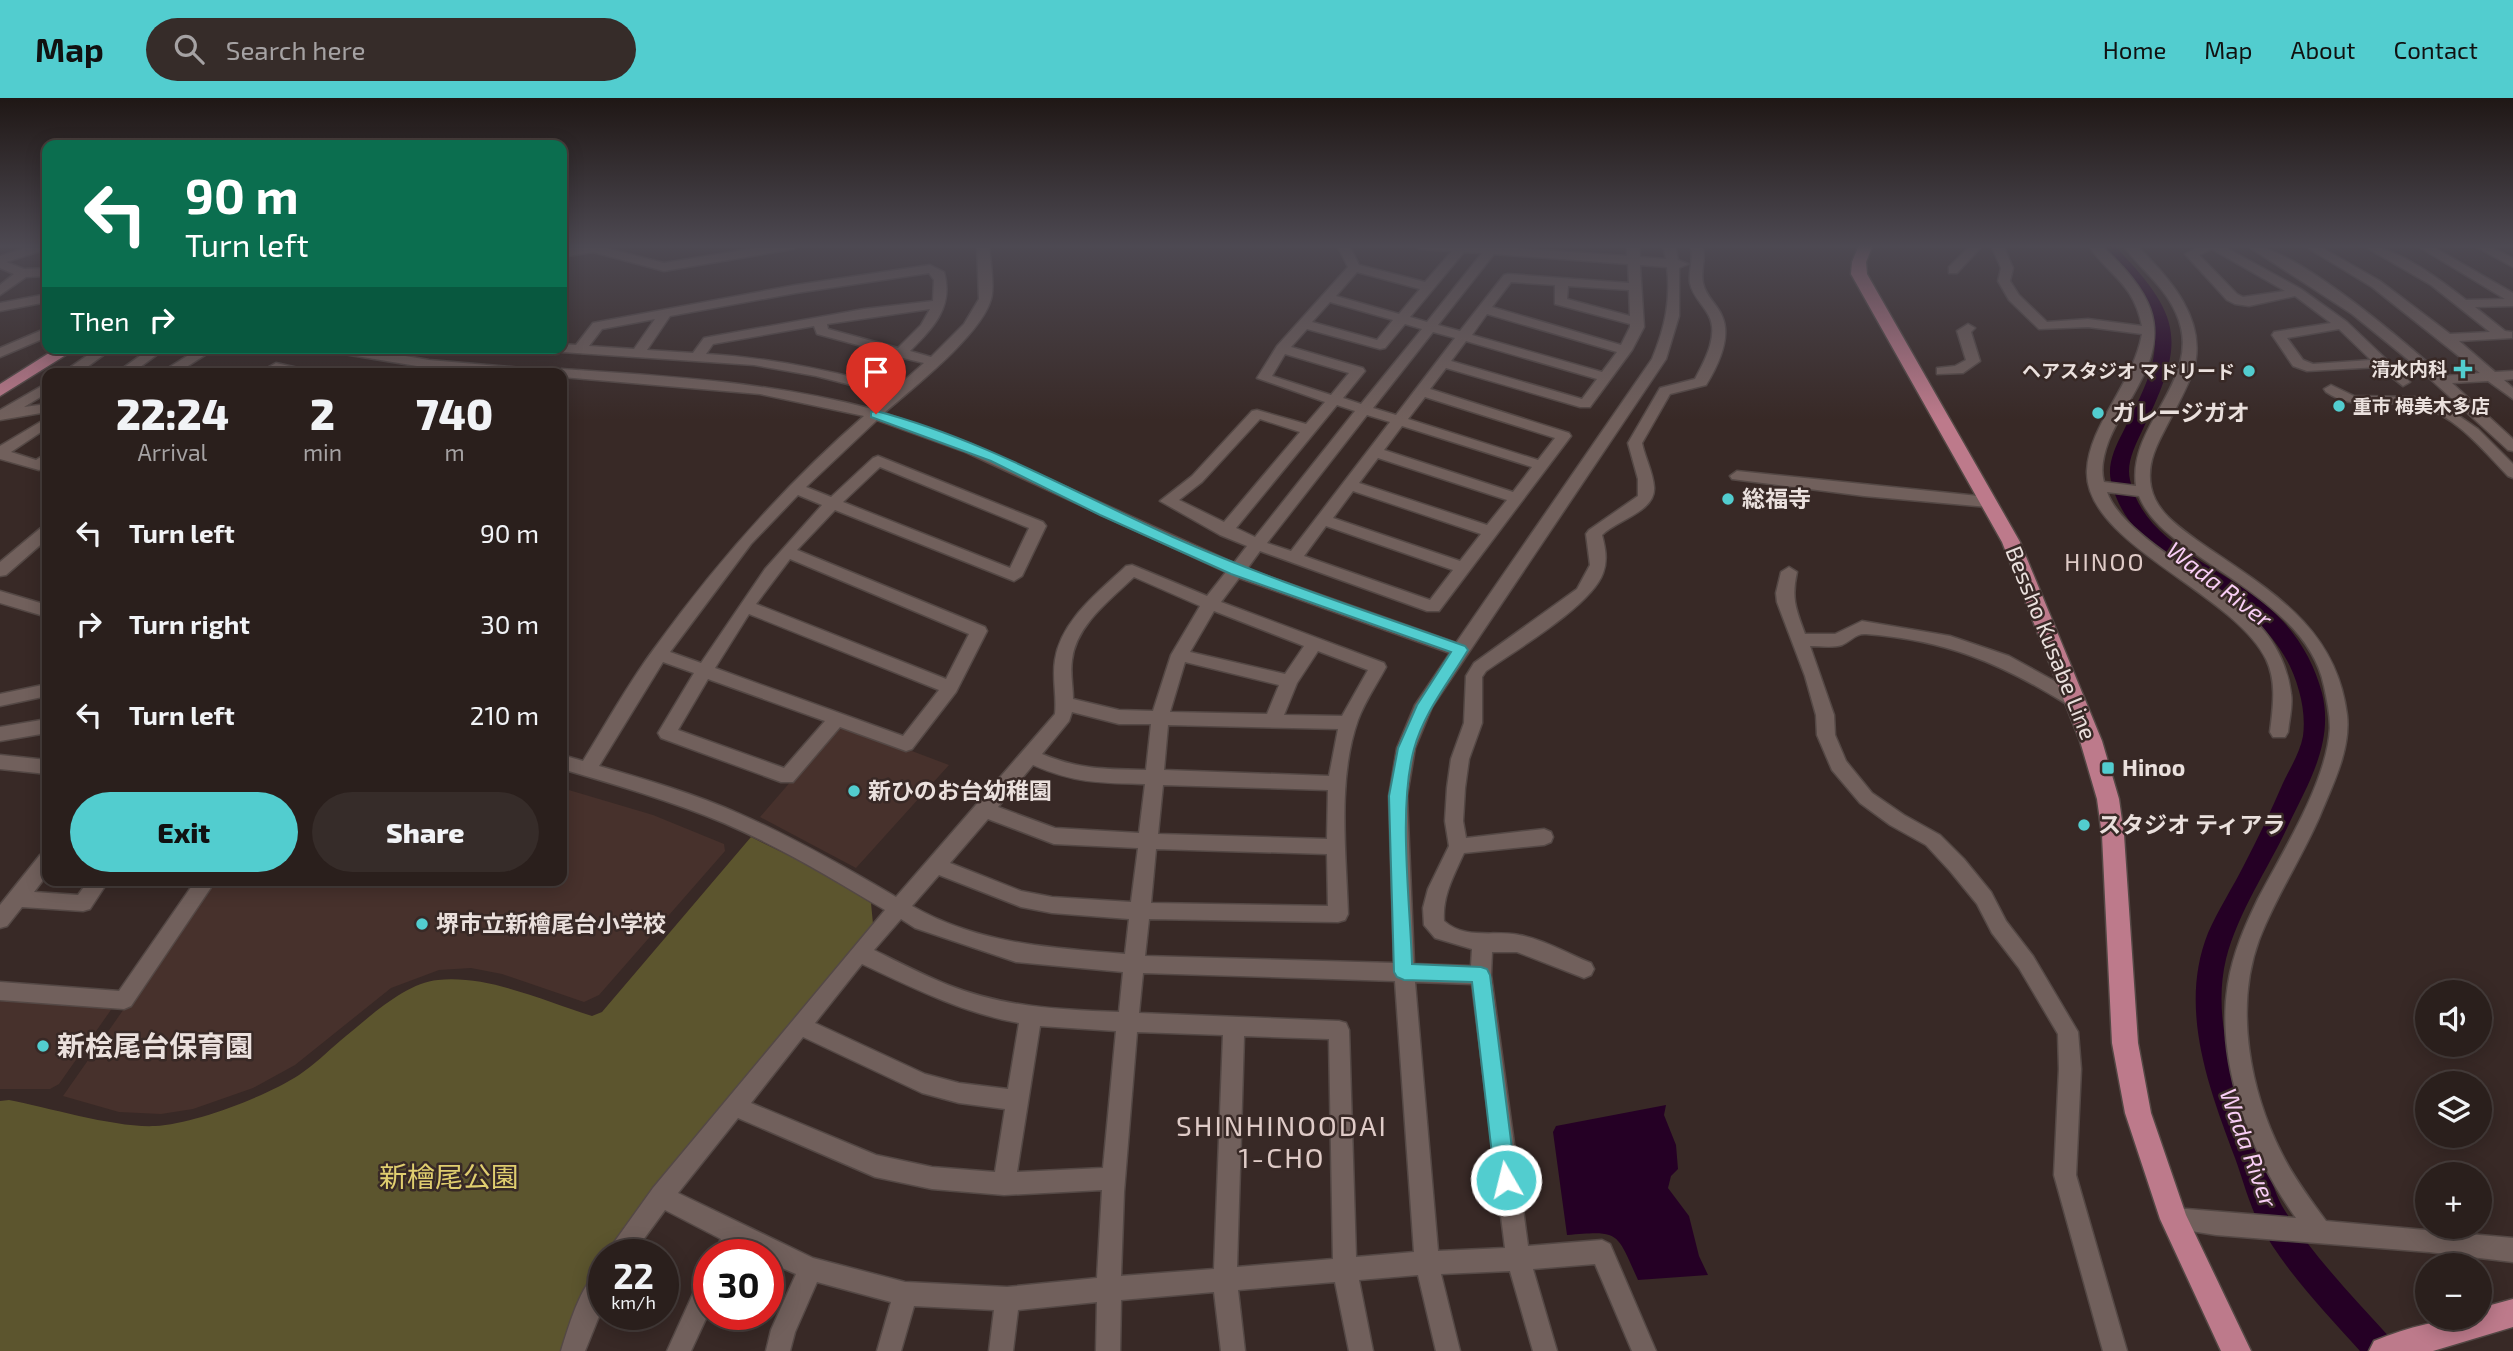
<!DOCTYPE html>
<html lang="en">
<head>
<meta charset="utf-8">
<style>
	:root { --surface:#2a1f1c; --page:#362c29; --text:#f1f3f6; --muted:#a5a2a3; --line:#463d3b; --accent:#52cdcf }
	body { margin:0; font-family:"Exo 2","Noto Sans JP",sans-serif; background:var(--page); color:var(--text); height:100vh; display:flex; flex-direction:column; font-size:26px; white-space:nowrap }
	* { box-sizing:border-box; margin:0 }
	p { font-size:23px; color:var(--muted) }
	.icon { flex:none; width:38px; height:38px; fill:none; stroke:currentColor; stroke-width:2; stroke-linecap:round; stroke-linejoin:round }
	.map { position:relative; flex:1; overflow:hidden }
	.drawer { position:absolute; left:42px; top:270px; width:525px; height:518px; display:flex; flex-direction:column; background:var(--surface); border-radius:14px; box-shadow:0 4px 18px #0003,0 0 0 2px var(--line) }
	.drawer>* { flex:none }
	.top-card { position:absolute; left:42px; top:42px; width:525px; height:214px; border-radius:14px; box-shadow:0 4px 18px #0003,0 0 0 2px var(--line); background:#0b6e4f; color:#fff; overflow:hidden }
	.controls { position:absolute; left:2415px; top:882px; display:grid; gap:14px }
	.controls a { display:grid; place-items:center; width:77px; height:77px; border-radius:50%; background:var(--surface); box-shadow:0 4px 18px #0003,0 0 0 2px var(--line); font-size:35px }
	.speed { position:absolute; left:588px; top:1141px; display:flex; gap:14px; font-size:35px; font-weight:700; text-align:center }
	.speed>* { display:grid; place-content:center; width:91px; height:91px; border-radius:50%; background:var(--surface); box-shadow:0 4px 18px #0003,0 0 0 2px var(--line); line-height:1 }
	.speed small { font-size:18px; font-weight:400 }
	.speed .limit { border:10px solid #d22; background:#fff; color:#111 }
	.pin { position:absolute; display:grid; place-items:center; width:60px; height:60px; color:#fff; margin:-72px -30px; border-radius:50% 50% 50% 0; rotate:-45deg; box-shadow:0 0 7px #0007 }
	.pin .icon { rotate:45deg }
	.me { position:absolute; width:77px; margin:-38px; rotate:352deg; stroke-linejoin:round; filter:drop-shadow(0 0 5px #0008) }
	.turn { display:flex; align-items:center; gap:24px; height:147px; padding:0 28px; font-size:32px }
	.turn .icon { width:91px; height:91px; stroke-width:2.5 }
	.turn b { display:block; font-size:49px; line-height:60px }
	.then { display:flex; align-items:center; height:66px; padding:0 28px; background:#0003; gap:14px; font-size:26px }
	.eta { display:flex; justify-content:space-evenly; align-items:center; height:119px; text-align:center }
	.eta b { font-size:42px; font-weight:800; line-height:49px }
	.action { display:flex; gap:14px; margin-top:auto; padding:14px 28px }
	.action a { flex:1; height:80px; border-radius:42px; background:var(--accent); color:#111; font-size:28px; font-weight:800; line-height:80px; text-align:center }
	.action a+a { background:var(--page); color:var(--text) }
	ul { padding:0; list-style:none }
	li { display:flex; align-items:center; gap:21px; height:91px; padding:0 28px }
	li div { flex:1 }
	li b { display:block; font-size:26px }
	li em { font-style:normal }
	header { display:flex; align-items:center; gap:42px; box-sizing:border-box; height:98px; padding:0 35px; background:var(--accent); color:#111 }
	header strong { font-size:33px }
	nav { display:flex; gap:38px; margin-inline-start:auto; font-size:24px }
	.search { width:490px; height:63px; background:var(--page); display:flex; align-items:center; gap:18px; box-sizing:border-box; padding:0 24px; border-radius:38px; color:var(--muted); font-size:26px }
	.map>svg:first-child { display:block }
	.built { fill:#47312c }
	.green { fill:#5c552e }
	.water { fill:#250025 }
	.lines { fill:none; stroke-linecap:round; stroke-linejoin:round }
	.river { fill:#250025; fill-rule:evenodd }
	.minor-casing { stroke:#544845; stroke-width:3 }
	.major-casing { stroke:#544845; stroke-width:3 }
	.minor { fill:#71605c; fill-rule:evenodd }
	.major { fill:#bd7a8b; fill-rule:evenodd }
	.route { fill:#52cdcf; stroke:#358587; stroke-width:2 }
	.poi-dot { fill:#52cdcf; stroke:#382926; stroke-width:2.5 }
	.labels { text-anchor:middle; stroke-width:5; stroke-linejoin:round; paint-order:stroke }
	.far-poi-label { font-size:19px; font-weight:bold; fill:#eae0dd; stroke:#382926; text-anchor:end }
	.poi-label { font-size:23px; font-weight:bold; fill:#eae0dd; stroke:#382926; text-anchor:start }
	.street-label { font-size:23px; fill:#eae0dd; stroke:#382926 }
	.neighbourhood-label { font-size:24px; letter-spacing:2px; fill:#dfcbc7; stroke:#382926 }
	.water-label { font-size:24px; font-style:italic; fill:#f9cef6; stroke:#382926 }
	.near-poi-label { font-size:28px; font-weight:bold; fill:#eae0dd; stroke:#382926; text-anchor:start }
	.near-neighbourhood-label { font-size:28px; letter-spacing:2px; fill:#dfcbc7; stroke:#382926 }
	.near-park-label { font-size:28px; fill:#e0ce6f; stroke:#382926 }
</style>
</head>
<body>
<header>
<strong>Map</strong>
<div class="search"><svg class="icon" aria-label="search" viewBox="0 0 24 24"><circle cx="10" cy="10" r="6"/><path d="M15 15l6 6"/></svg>Search here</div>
<nav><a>Home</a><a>Map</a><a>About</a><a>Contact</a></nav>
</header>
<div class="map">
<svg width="2513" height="1253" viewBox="0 0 2513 1253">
	<rect width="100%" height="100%" fill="#382926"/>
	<path class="built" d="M843 627 949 667 856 770 760 719 837 630Z
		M562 690 653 717 724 746 725 753 599 897 584 904 502 876 471 870 439 872 391 890 295 967 253 990 193 1011 161 1016 119 1014 63 998 214 782H562Z
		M0 900 113 909 59 986 50 991H0Z"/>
	<path class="green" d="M751 739 810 768 871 805 873 826 656 1092 607 1157H604V1163L578 1210 562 1253H0V1003L9 1002C50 1010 116 1030 155 1028 194 1026 267 998 299 977 314 967 327 954 340 943 366 922 404 885 438 882 489 877 544 903 592 918L602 914Z"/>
	<path class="water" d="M1666 1007 1664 1017 1676 1047 1678 1071 1671 1078 1668 1090 1689 1118 1699 1158 1708 1177 1638 1182C1616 1134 1621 1132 1567 1137L1553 1034 1556 1028Z"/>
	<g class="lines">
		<path class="river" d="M2098 147H2114C2184 220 2186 243 2142 333 2135 348 2126 365 2130 382 2144 447 2224 469 2268 509 2295 532 2313 561 2322 595 2334 644 2309 684 2288 728 2268 771 2238 814 2226 861 2210 928 2240 999 2264 1060 2270 1076 2274 1093 2282 1108 2312 1157 2354 1200 2392 1242L2397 1253H2360C2325 1214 2285 1173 2260 1127 2249 1106 2243 1082 2235 1060 2209 990 2178 910 2208 835 2218 812 2233 789 2244 767 2258 740 2271 713 2283 685 2290 670 2300 655 2303 638 2305 623 2303 607 2299 593 2271 484 2134 481 2111 383 2107 367 2115 349 2123 334 2147 285 2174 242 2136 191 2124 175 2110 162 2098 147Z"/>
		<defs>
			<path id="minor" d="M35 147H47V151L6 164 24 171 47 170V178L26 179 0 197V187L14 176 0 170V158Z
				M594 147 664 165 774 147H799L793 151 664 173 593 154 562 159V151Z
				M977 147H989C990 161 995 188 991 201 982 236 912 291 884 315L973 347 1234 465 1247 448 1220 437 1160 403 1192 378 1252 313 1257 312 1306 326 1325 304 1257 280 1277 248 1348 169 1337 147H1349L1359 167 1425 184 1452 153 1420 151 1414 147H1501L1500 149 1627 158V147H1639L1640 159 1666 161 1663 147H1675L1678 162 1688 166 1679 170V218L1666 261 1432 609 1415 650 1407 698 1414 866 1471 868 1472 851 1435 840 1424 827 1423 810 1428 791 1449 748 1445 723 1447 690 1451 661 1464 625 1466 578 1474 565 1577 491 1590 467 1586 436 1589 432 1638 398V381L1628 345 1660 290 1695 281C1704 264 1719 238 1709 218 1703 206 1693 199 1690 185 1688 171 1695 161 1690 147H1702C1707 161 1700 171 1703 185 1706 199 1717 206 1722 218 1732 240 1717 269 1706 287L1670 296 1642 345C1645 360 1653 374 1654 389 1656 414 1616 422 1602 437 1605 449 1608 462 1603 475 1592 507 1516 552 1486 573L1482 579V625L1469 661 1465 690 1463 723 1466 740 1544 731 1551 734 1553 739 1551 744 1544 747 1464 755C1454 777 1442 798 1444 823 1465 842 1494 832 1519 837 1543 841 1568 856 1591 865L1594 871 1591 877 1584 880 1517 854H1492L1491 877 1528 1148 1602 1142 1610 1146 1656 1253H1632L1595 1166 1533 1171 1557 1253H1533L1510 1173 1441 1176 1460 1253H1436L1418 1177 1359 1182 1373 1253H1349L1335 1184 1238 1192 1245 1253H1221L1214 1194 1121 1202 1120 1253H1096L1097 1204 1018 1212 1013 1253H989L994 1212 914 1208 901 1253H877L891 1204 817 1184 795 1234 790 1253H766L771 1232 796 1176 768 1164V1157H753L741 1151 738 1157H713L721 1141 665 1112 632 1157H605L653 1090 885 812C833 781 780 749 724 725 671 703 617 687 562 671V657L583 663C606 626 628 586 654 551 716 465 785 387 864 318L760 296 562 279V275H492L429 270 332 254 326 250H358L429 262 556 273 562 271C666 278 770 284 872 311L924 265 903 260 872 290 867 291 816 278 754 267 562 254 556 250H562V246L576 247 593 225 598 224 796 187 930 167 944 174C954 209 933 230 910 253L931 259 964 226 979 201ZM1464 154 1482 155 1427 224 1410 219ZM1494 156 1628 166 1629 185 1508 176 1504 177 1460 233 1438 227ZM1640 167 1667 169C1671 202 1665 230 1652 261L1456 545 1247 471 1260 453 1427 513H1439L1571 338 1569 335 1430 291 1446 270 1580 309H1590L1632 252 1644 229ZM1357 174 1420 191 1399 216 1336 198ZM929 175 934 182 933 203 864 211 709 239 704 240 693 255 647 252 670 218 796 195ZM1511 184 1555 187V206L1630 226V229L1621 247 1492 209ZM1568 188 1629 192 1630 218 1567 201ZM1330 204 1393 222 1377 242 1312 224ZM930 211 921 227 898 250 828 231 827 226ZM1487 216 1617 254 1602 274 1472 237ZM655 221 634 251 589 248 602 231ZM1405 226 1422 231 1361 306 1343 300 1365 273 1363 270 1291 249 1307 231 1380 251 1385 250ZM814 228 817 236 891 256 864 282C812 269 760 259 706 256L713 246ZM1433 234 1455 240 1396 317 1373 310ZM1466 243 1597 281 1582 301 1451 263ZM1285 256 1349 275 1331 297 1272 278ZM1425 299 1555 340 1538 362 1408 321ZM1337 307 1355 313 1255 439 1236 430ZM1367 317 1390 324 1291 453 1267 445ZM1260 321 1300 334 1224 424 1179 402 1202 384ZM877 322 963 353 1226 474 1207 498 1132 467 1126 468C1099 494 1061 522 1055 562 1052 580 1057 598 1055 616L896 799C845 769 794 740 740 716 695 696 647 682 599 668L663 564 694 575 658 635 661 640 781 684H793L840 629 906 653 912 651 956 594 987 533 985 529 797 452 835 412 1014 483 1022 478 1046 428 1043 424 878 358 873 360 831 399 806 389ZM1402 328 1532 369 1513 394 1384 352ZM1378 360 1507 402 1487 427 1359 385ZM880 369 1029 430 1010 470 843 404ZM1353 393 1481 436 1460 463 1333 420ZM798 397 822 407 765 471 701 565 670 554 751 446ZM1326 428 1453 472 1430 502 1304 458ZM790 461 969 536 946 581 756 506ZM1134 479 1200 508 1171 557 1153 613 1119 612 1073 601C1073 588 1070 575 1072 562 1076 527 1110 502 1134 479ZM1239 480 1450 555 1415 607 1397 650 1389 698 1394 865 1145 858 1149 821 1338 824 1345 822 1348 816C1346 754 1337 681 1358 622 1365 603 1377 586 1386 569L1384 565 1221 504ZM1214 513 1304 548 1285 576 1190 554ZM749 516 939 592 903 638 715 570ZM1318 553 1368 572 1342 618 1284 617 1297 585ZM1185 564 1279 587 1267 616 1170 614ZM708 581 825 623 784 670 678 632ZM1072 614 1119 626H1151L1146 672C1106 671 1080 672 1042 656L1069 623ZM1168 627 1338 631 1329 678 1164 672ZM1033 667C1074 685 1100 685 1145 686L1139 735 1055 730 998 709ZM1163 687 1328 692 1327 741 1158 736ZM988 721 1054 746 1138 750 1131 804 1052 799 1021 793 950 765ZM1156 751 1327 756 1328 808 1151 805ZM939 777 1021 809 1052 815 1129 821 1125 856C1052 850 978 846 912 808ZM901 821 915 830 1016 864 1123 874 1119 914C1060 912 1003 909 948 887 923 877 898 864 874 852ZM862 866C913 890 963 915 1019 925L1008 991 959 985 925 976 815 925ZM1143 875 1395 883 1414 1154 1356 1159 1349 932 1346 925 1339 923 1139 915ZM1415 884 1472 886 1505 1150 1438 1153ZM1040 928 1116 933 1103 1070 1017 1074ZM1137 934 1223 937 1214 1171 1121 1178 1124 1094ZM1244 938 1329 941 1333 1161 1237 1169ZM803 939 922 995 959 1005 1005 1011 995 1074 932 1069 876 1057 751 1005ZM738 1020 875 1079 932 1091 1004 1097 1102 1092 1097 1180 1007 1189 905 1184 813 1160 678 1095Z
				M1971 147H1983L1957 175H1949V169Z
				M1991 147H2003L2013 170 2010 183 2019 197 2047 224 2088 221 2142 228C2133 184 2110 179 2088 147H2101L2105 151C2148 193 2171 226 2140 284 2130 304 2117 322 2109 342 2104 355 2100 371 2104 384L2136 388C2127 325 2206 281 2176 215 2164 187 2139 170 2123 147H2136C2169 179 2209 223 2193 273 2185 295 2173 315 2163 335 2154 352 2147 369 2151 389 2156 414 2179 429 2198 443 2265 490 2336 526 2347 617 2351 652 2332 688 2319 720 2301 761 2275 800 2259 842 2234 910 2250 993 2282 1056 2294 1080 2310 1101 2326 1123L2513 1140V1164L2429 1154 2216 1137 2166 1129 2163 1121 2166 1113 2174 1110 2296 1120C2251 1057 2215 965 2228 886 2233 855 2245 828 2258 801 2283 753 2327 684 2330 630 2330 616 2327 602 2324 588 2311 523 2238 487 2189 451 2169 437 2149 422 2139 398L2107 394C2113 411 2128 425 2141 436 2197 485 2281 512 2291 596 2293 608 2289 622 2288 634L2285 639H2273L2270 634C2273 609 2277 584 2266 561 2233 494 2085 446 2087 373 2089 326 2133 287 2142 236L2088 229 2039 231 2009 202 1998 183 2001 170Z
				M2203 147H2221L2301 191 2347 224 2410 284 2403 288 2379 269 2307 273 2293 268 2272 237 2274 234 2331 225 2295 198 2249 208 2235 206 2227 202 2185 156ZM2212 151 2285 193 2243 199 2237 196 2199 157ZM2339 231 2371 262 2313 266 2303 262 2287 240Z
				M2246 147C2290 144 2408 247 2443 278L2480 275 2372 189 2303 147H2317L2380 183 2450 236 2490 234 2431 187 2362 147C2394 147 2441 182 2466 202L2505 201 2416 147H2430L2513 195V208L2475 209 2505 233 2512 234V240L2459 243 2495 274 2513 273V281L2504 282 2513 290V301L2488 283 2452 285 2513 341V353L2508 352 2416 268 2352 216Z
				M2473 147H2487L2513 160V169Z
				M47 196V204L0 213V205Z
				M1968 226 1975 230 1971 234 1980 263 1963 275 1937 276V270L1955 268 1966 262 1957 233Z
				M47 230V239L0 259V250Z
				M98 250H113L79 275H62Z
				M151 250H166L132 275H116Z
				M200 250H216L177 275H160Z
				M276 265 307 272 309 275H258Z
				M47 285V295L24 309 47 306V314L0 322V312Z
				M2331 287 2354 298 2414 299 2443 307 2478 331 2513 366V380L2508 378C2483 352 2456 318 2420 308 2387 299 2357 315 2326 294L2324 291Z
				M47 320V330L11 354 36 362 47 355V368L39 372 0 361V348Z
				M1737 373 1988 399 1996 404 1988 409 1864 398 1732 381 1730 378Z
				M47 428V441L6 477 0 478V464L42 429Z
				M1789 469 1797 474C1791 501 1796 511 1805 536H1835L1862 523 1950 538 2009 558 2080 597 2083 602 2080 607H2068C2001 565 1945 542 1866 536 1856 535 1851 543 1842 547 1833 550 1820 548 1810 548L1834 617 1835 637 1846 663 1872 695 1904 717 1940 737 1964 761 1991 794 2006 823 2033 858 2078 934 2081 971 2076 1077 2127 1253H2103L2054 1077 2059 971 2058 936 2019 870 1992 835 1977 806 1950 773 1926 747 1890 727 1860 705 1832 672 1817 637 1816 617 1805 578 1777 504 1776 495 1781 474Z
				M0 493 47 507V519L0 505Z
				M47 586V598L0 608V596Z
				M47 621V635L0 643V629Z
				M0 657 47 662V676L0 671Z
				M47 755V777L34 794 78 797 89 782H109L90 811 83 813 22 809 7 828 0 830V807L40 757Z
				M196 782H216L131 908 124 911 0 902V884L119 893Z
				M604 1170V1206L585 1253H561C568 1231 582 1179 604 1170Z
				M709 1174V1214L691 1253H667L701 1178Z"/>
			<path id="major" d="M1859 147H1873L1866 164 1867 176 2020 444 2102 643 2119 701 2124 737 2138 945 2151 1015 2186 1117 2251 1253H2221L2160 1121 2125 1015 2112 945 2102 737 2097 701 2080 643 2002 444 1851 176 1852 164Z
				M57 250H77L0 298V286Z
				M2513 1201V1229L2433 1253H2369L2374 1243C2408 1229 2443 1220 2480 1220V1210Z"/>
		</defs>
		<use href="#minor" class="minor-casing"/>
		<use href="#major" class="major-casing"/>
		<use href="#minor" class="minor"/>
		<use href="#major" class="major"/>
	</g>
	<linearGradient id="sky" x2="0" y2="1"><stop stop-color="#1f1715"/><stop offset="0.46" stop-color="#4d4952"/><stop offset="1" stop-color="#4d4952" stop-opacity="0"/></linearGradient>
	<rect width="2513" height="322" fill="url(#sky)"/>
	<path class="route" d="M876 313C980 340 1075 395 1173 439 1268 481 1367 513 1465 548L1468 552C1449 584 1424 614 1414 651 1398 710 1410 803 1412 866L1481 869 1487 871 1490 877 1516 1082 1513 1089 1506 1092 1498 1089 1495 1082 1472 884 1404 882 1397 879 1394 874 1389 698 1398 650 1417 607 1451 554 1231 476 1100 417 991 363 871 319V314Z"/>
	<g class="poi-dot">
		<path d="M2459.5 260.5h7v7h7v7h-7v7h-7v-7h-7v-7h7z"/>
		<circle cx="2249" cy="273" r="7"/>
		<circle cx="2339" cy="308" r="7"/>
		<circle cx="2098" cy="315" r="7"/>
		<circle cx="1728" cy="401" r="7"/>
		<rect x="2101" y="663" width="14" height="14" rx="3.5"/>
		<circle cx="854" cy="693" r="7"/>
		<circle cx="2084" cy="727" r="7"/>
		<circle cx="422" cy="826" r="7"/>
		<circle cx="43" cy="948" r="7"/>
	</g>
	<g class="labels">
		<g class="far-poi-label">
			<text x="2447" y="278">清水内科</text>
			<text x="2235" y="280">ヘアスタジオ マドリード</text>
			<text x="2353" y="315" text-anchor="start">重市 栂美木多店</text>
		</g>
		<g class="poi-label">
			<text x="2112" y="323">ガレージガオ</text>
			<text x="1742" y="409">総福寺</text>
			<text x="2122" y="678">Hinoo</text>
			<text x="868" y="701">新ひのお台幼稚園</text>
			<text x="2098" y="735">スタジオ ティアラ</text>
			<text x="436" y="834">堺市立新檜尾台小学校</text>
		</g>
		<g class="street-label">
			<text transform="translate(2051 545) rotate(68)" y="8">Bessho Kusabe Line</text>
		</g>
		<g class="neighbourhood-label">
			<text x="2105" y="473">HINOO</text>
		</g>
		<g class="water-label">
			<text transform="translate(2219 487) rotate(37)" y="8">Wada River</text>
			<text transform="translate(2248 1050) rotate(70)" y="8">Wada River</text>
		</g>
		<g class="near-poi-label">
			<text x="57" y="958">新桧尾台保育園</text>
		</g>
		<g class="near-neighbourhood-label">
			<text x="1282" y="1038">SHINHINOODAI<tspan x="1282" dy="32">1-CHO</tspan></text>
		</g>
		<g class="near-park-label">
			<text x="449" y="1089">新檜尾公園</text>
		</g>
	</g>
</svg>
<div class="controls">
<a><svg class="icon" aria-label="sound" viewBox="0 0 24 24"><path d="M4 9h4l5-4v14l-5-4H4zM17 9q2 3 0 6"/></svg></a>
<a><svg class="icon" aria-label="layers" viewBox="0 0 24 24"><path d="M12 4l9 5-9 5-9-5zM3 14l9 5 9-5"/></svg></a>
<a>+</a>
<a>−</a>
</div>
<div class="speed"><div>22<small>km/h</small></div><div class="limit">30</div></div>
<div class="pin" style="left:876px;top:316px;background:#d93025"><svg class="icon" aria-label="arrive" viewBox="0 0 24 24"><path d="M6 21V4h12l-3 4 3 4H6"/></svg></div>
<svg class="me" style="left:1506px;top:1082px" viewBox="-20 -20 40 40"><circle r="17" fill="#52cdcf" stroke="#fff" stroke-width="3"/><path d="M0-11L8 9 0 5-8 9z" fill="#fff"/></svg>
<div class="top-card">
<div class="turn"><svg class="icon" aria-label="left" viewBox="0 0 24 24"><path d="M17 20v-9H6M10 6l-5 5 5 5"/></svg><div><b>90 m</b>Turn left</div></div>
<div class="then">Then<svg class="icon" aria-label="right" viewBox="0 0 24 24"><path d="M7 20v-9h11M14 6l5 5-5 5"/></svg></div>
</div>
<section class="drawer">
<div class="eta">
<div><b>22:24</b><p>Arrival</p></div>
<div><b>2</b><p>min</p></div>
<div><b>740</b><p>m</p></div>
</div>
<ul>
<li><svg class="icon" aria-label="left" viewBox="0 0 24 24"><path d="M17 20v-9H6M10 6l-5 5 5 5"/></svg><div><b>Turn left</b></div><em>90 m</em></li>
<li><svg class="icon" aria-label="right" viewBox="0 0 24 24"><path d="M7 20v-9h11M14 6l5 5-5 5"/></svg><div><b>Turn right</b></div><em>30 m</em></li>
<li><svg class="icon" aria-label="left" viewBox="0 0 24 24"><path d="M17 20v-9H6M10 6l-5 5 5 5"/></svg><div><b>Turn left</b></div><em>210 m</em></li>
</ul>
<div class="action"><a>Exit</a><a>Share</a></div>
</section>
</div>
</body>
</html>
